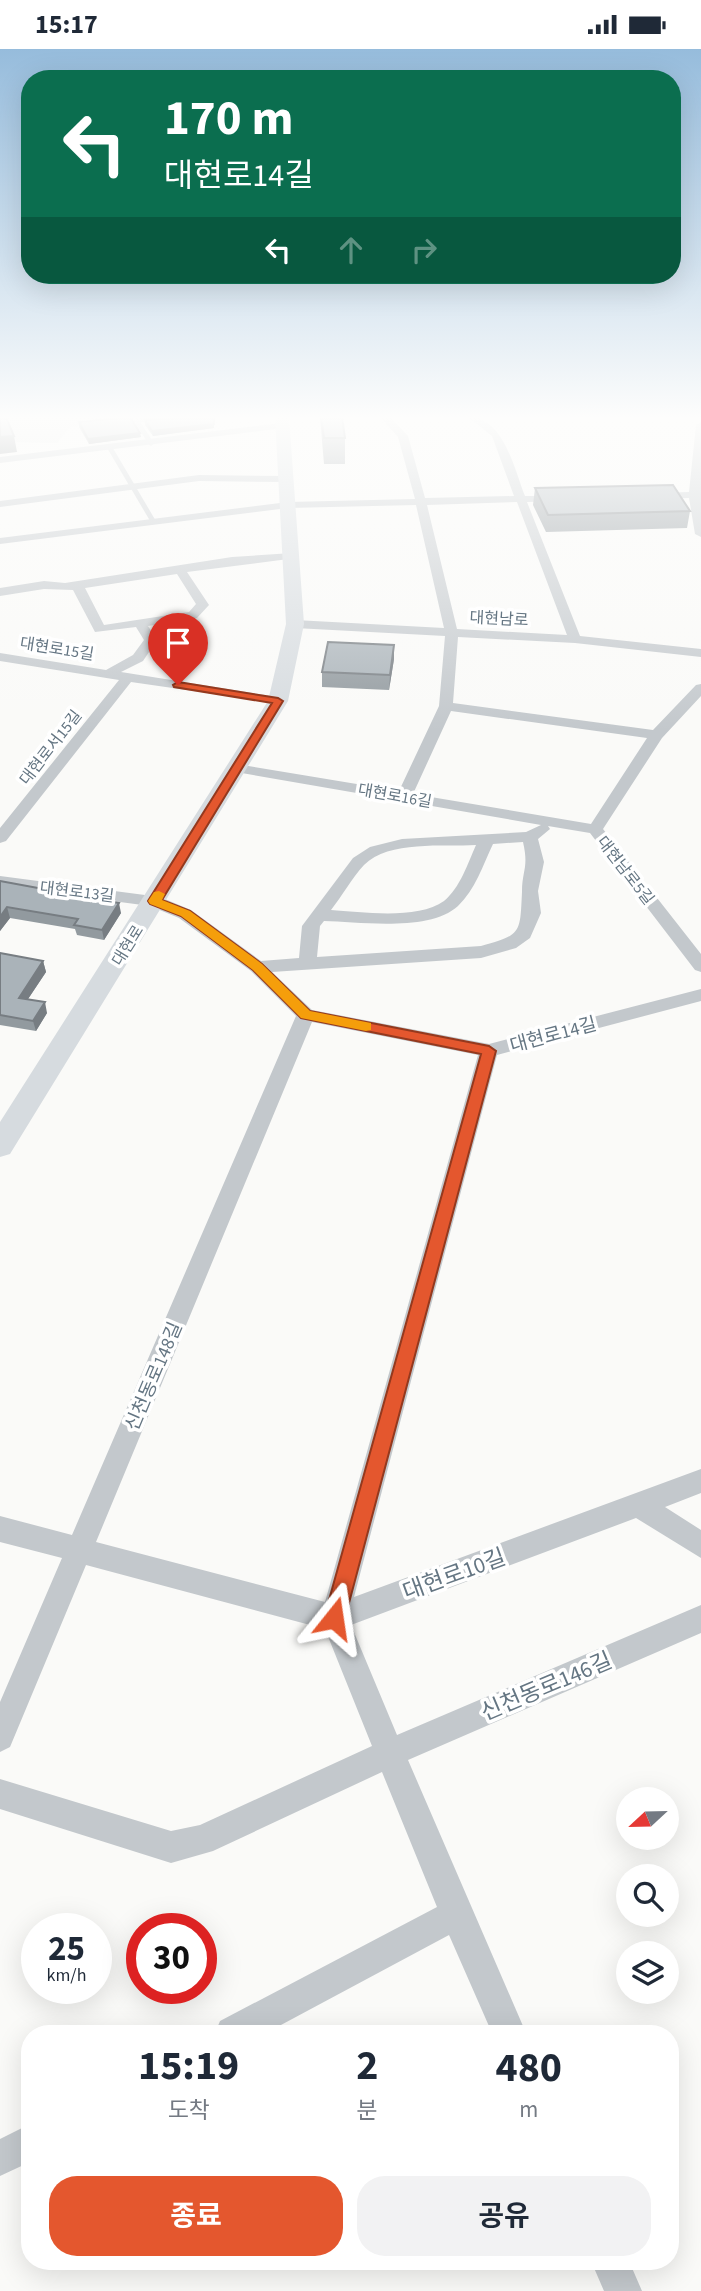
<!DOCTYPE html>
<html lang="ko">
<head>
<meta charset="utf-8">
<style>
	:root { --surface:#fff; --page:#f2f2f3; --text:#1f2937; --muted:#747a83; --accent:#e4572e }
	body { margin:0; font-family:"Source Sans 3","Noto Sans KR",sans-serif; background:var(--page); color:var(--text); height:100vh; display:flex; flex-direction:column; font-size:26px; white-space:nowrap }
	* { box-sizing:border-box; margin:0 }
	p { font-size:23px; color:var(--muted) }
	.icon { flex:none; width:38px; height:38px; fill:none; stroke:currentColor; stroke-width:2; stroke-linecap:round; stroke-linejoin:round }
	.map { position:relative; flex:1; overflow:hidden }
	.panel { position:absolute; left:21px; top:1976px; width:658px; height:245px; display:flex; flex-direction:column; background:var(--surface); border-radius:28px; box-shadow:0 7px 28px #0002 }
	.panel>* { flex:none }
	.top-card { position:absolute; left:21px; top:21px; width:660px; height:214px; border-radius:28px; box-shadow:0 7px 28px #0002; background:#0b6e4f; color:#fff; overflow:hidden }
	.needle { width:46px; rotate:248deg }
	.buttons { position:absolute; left:616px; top:1738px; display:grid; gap:14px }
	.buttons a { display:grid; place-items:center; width:63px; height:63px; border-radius:50%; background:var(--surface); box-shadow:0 7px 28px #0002; font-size:35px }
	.speed { position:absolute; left:21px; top:1864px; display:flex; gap:14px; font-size:35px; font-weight:700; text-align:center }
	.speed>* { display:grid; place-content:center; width:91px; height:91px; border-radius:50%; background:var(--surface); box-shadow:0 7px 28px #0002; line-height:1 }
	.speed small { font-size:18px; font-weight:400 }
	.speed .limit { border:10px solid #d22; background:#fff; color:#111 }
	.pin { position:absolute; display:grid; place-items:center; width:60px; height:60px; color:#fff; margin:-72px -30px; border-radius:50% 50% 50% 0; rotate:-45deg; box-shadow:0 0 7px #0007 }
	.pin .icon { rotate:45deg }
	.me { position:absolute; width:77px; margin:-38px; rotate:15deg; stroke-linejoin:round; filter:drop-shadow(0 0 5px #0008) }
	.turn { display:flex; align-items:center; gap:24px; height:147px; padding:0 28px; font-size:32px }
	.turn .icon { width:91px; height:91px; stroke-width:2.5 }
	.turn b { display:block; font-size:49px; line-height:60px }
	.lanes { display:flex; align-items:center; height:66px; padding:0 28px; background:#0003; justify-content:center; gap:35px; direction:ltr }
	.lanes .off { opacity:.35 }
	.eta { display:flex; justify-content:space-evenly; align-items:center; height:119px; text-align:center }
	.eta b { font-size:42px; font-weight:700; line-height:49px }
	.button { display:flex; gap:14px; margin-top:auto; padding:14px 28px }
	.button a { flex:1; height:80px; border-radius:28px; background:var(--accent); color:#fff; font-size:28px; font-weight:700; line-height:80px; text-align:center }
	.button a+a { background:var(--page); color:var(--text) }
	.status { display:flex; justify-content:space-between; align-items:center; height:49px; padding:0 35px; background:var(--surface); direction:ltr }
	.status svg { height:19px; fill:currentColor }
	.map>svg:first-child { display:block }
	.built { fill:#e8e9e9 }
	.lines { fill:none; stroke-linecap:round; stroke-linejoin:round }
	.lane { stroke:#c3c8cc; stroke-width:5 }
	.street { fill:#c3c8cc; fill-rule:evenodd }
	.secondary { fill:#d6dbdf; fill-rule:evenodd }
	.wall { fill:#929a9f }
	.shaded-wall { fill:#777d82 }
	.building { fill:#aab3b9; stroke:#777d82; stroke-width:2 }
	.route { fill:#e4572e; stroke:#94391e; stroke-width:2 }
	.slow { fill:#f59e0b }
	.labels { text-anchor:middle; stroke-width:7; stroke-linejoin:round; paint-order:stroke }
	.far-street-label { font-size:16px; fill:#657683; stroke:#fff }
	.street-label { font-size:19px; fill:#657683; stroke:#fff }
	.near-street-label { font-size:23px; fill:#657683; stroke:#fff }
</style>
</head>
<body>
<div class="status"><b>15:17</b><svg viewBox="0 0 49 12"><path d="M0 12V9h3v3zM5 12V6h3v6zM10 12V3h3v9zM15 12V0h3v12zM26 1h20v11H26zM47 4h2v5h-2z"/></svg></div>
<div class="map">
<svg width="701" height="2242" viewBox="0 0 701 2242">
	<rect width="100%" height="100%" fill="#fafaf8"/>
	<path class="built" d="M0 368H114V371L70 378 57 394 0 393Z"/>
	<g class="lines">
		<path class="lane" d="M151 394 136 371 173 368
			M110 399 153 472"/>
		<path class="street" d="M380 368H390L408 387 425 449 514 447 492 387 468 368C504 368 514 420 525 447H567V451L563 452 527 453 580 587 701 600V608L575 594 458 588 453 654 653 681 696 636 701 635V647L662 689 603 780 701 905V923L695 921 590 784 548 777 550 780 538 790 544 813 538 842 541 864 530 889 516 899 481 909 272 923 312 961 489 995 701 940V952L497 1006 354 1548 701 1420V1444L665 1458 701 1481V1509L636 1469 351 1576 397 1686 701 1556V1584L408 1711 526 1984H492L449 1886 266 1984H215L220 1972 437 1858 382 1723 213 1802 171 1814 0 1760V1730L171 1782 200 1776 372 1697 325 1580 86 1516 10 1698 0 1703V1653L62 1509 0 1493V1467L72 1486 296 967 251 922 179 869 150 857 0 837V827L160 848 191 861 261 912 299 909 302 877 353 809 370 798 402 790 526 783 541 776 236 723 229 719 236 715 399 742 439 657 445 587 295 579 289 575 295 571 444 579 416 456 288 459 0 495V489L288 453 415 450 398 388ZM517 453 567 586 457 580 427 456ZM451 662 647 689 591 775 413 745ZM523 793C529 819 522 821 522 843 520 884 522 886 481 897L317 908 320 877 324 872C360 873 430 883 458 857 475 841 483 816 493 795ZM476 796C468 814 460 839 444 852 418 871 362 863 331 861 342 847 352 829 364 816 389 791 443 798 476 796ZM312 973 478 1006 325 1553 96 1493Z
			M701 373V488L695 485 689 449 651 450 646 447 651 444 689 443 696 376Z
			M281 374 284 375V379L0 414V408Z
			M199 426 287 427 292 430 287 433 199 432 0 458V452Z
			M292 504 296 505V509L187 523 209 556 197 569 148 577 157 591 143 612 121 623 278 648 283 649V655L131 633 6 792 0 794V779L119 631 0 612V604L106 621 133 606 144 591 136 578 95 583 73 541 44 540 0 547V539L44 532 65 534 232 508ZM177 525 196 555 189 563 104 576 85 539Z
			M30 2075V2113L0 2127V2090Z
			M591 2212H629L642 2242H604Z"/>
		<path class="secondary" d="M275 368H289L304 575 288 652 10 1105 0 1108V1073L268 652 286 575Z"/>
	</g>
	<path class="wall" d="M128 368H134L132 370 141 388 89 395 79 378V373Z
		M214 368V379L153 387 145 376V371L174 369Z
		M320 368H342L345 389V415H324Z
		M535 439 690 462 687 479 546 483 533 456Z
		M394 610 389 641 322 638V623Z
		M0 832 121 864 104 891 77 886 75 880 10 869 0 882Z
		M0 904 43 912 46 923 28 950 47 964 36 982 0 976Z"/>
	<path class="shaded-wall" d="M214 368V379L153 387 152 382Z
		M140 384 141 388 89 395 88 390Z
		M14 387 17 403 0 405V388Z
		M394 596V610L389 641 390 626Z
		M119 854 121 864 104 891 102 881Z
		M7 858 10 869 0 882V868Z
		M43 912 46 923 22 959 19 949Z
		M45 953 47 964 36 982 33 972Z"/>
	<path class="building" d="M0 368H6L14 387 0 388Z
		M130 368 140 384 88 390 79 373Z
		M175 368H214V375L152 382 145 371 174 369Z
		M321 368H342L345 389H324Z
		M673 436 690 462 548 466 535 439Z
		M328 593 394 596 390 626 322 623Z
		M0 832 119 854 102 881 74 876 78 870 7 858 0 868Z
		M0 904 43 912 19 949 45 953 33 972 0 966Z"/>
	<linearGradient id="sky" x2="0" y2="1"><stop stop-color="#96bcdc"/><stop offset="0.54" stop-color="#fdfdfc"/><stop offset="1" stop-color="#fdfdfc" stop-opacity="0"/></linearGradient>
	<rect width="701" height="682" fill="url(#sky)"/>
	<path class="route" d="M178 633 278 649 283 652 162 851 190 862 262 915 310 962 489 997 496 1002 345 1569 342 1577 334 1580 327 1577 324 1569 481 1005 301 969 253 921 181 867 150 855 148 852 272 654 174 638 173 636Z"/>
	<path class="slow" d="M159 842 165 845 162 851 190 862 262 915 310 962 371 974V981L366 982 301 969 253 921 181 867 150 855 148 852 154 843Z"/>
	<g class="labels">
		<g class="far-street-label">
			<text transform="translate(499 569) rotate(3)" y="6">대현남로</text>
			<text transform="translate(57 599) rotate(9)" y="6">대현로15길</text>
			<text transform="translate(50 698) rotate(-52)" y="6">대현로서15길</text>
			<text transform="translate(395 746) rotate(10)" y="6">대현로16길</text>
			<text transform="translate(626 821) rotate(52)" y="6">대현남로5길</text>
			<text transform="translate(77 842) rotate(7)" y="6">대현로13길</text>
			<text transform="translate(127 896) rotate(-58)" y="6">대현로</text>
		</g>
		<g class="street-label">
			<text transform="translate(553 985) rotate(-15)" y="7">대현로14길</text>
			<text transform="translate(153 1327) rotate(-67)" y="7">신천동로148길</text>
		</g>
		<g class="near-street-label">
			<text transform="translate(454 1525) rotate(-20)" y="8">대현로10길</text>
			<text transform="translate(546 1637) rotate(-23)" y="8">신천동로146길</text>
		</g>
	</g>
</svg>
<div class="buttons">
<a><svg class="needle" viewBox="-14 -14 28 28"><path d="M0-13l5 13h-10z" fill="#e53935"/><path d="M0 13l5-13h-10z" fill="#747a83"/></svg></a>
<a><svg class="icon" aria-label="search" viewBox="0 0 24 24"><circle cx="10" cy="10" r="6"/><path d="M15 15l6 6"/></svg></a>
<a><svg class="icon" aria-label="layers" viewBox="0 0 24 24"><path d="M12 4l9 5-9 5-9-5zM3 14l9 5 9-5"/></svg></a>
</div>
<div class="speed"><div>25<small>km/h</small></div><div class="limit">30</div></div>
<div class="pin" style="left:178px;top:636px;background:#d93025"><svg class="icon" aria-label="arrive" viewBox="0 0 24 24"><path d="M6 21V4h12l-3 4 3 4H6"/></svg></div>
<svg class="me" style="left:334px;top:1569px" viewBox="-20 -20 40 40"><path d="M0-17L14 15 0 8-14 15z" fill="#e4572e" stroke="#fff" stroke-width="4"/></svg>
<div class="top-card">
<div class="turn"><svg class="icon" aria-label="left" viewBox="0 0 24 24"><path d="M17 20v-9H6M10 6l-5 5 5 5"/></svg><div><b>170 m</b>대현로14길</div></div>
<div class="lanes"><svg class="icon" aria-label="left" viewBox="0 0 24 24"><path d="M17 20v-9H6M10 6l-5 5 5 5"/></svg><svg class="icon off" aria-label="ahead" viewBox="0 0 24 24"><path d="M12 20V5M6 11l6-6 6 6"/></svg><svg class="icon off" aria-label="right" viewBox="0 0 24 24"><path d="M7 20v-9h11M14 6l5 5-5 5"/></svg></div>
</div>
<section class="panel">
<div class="eta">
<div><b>15:19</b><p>도착</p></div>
<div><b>2</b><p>분</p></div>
<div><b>480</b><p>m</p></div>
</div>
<div class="button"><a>종료</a><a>공유</a></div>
</section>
</div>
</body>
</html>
